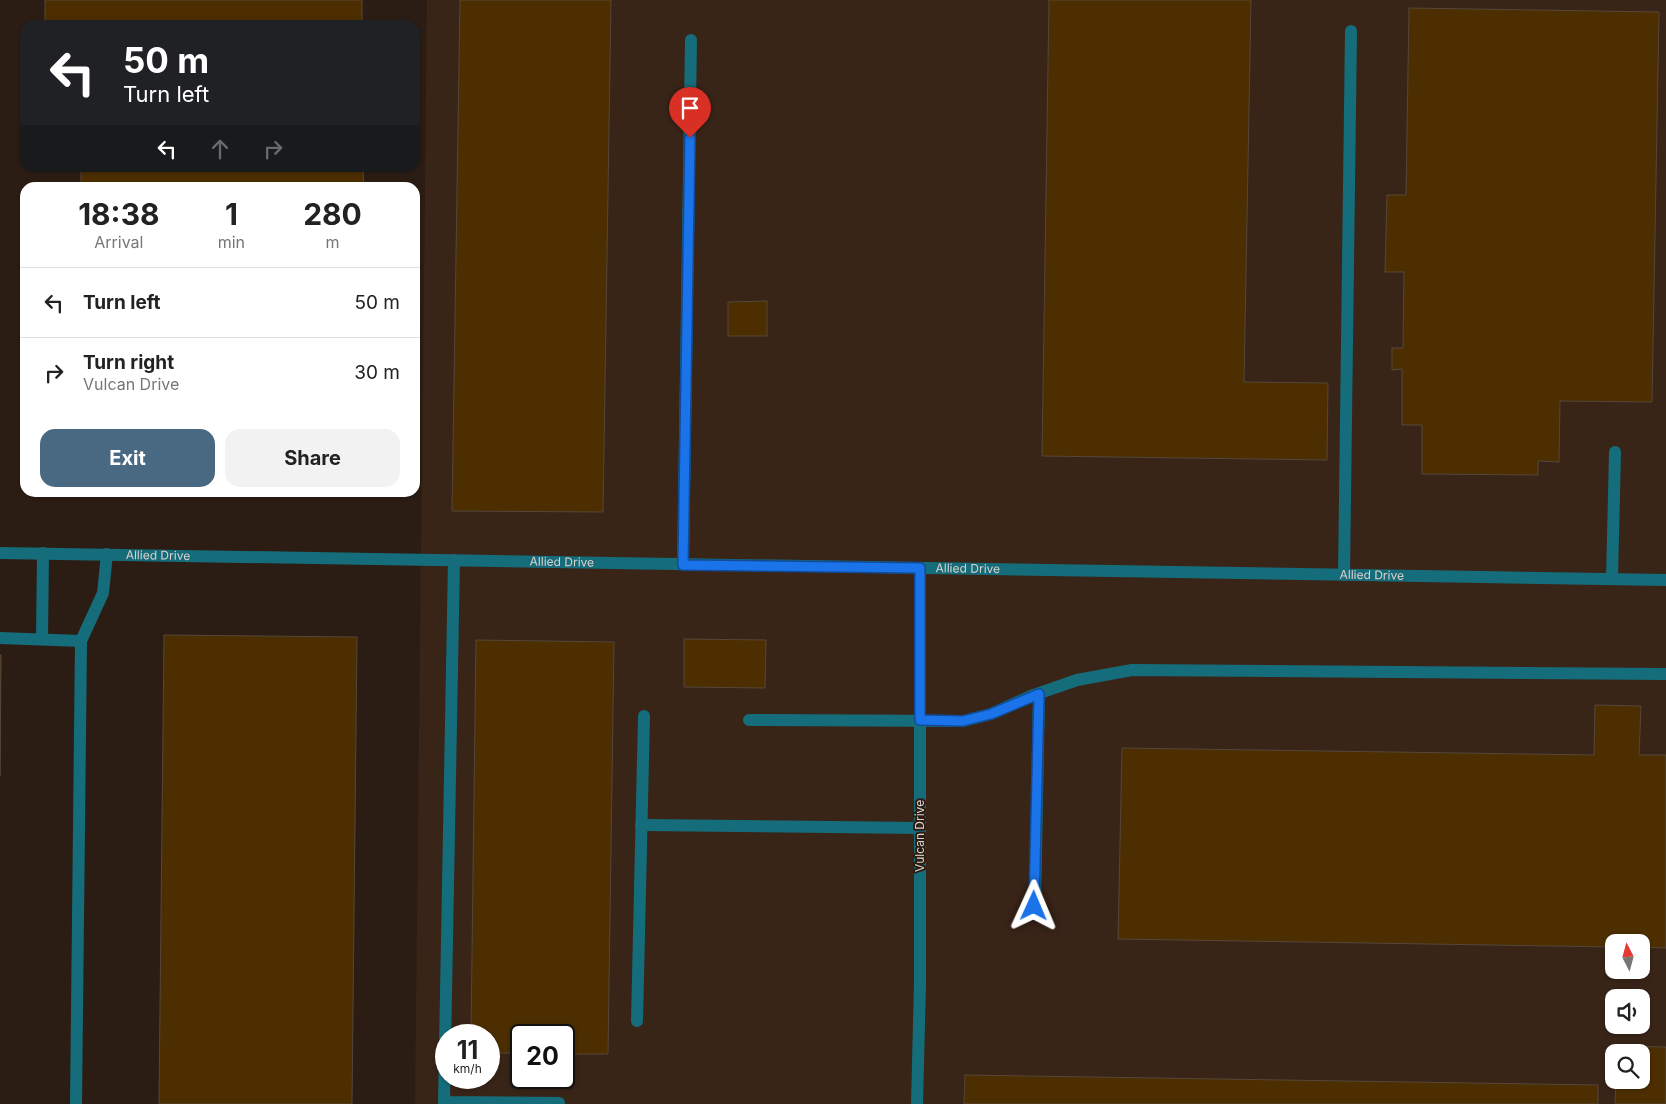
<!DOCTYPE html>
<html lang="en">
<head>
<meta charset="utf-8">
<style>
	:root { --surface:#fff; --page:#f2f2f2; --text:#222; --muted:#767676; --line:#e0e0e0; --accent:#496982 }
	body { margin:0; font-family:Inter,sans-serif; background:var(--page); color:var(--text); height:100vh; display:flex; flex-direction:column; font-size:19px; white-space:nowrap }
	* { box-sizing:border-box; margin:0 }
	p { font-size:16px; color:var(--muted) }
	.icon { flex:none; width:28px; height:28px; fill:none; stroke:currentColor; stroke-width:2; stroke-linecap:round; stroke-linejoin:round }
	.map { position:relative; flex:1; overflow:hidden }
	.side { position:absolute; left:20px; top:182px; width:400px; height:315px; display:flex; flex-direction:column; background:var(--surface); border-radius:15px; box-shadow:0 1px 4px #0004 }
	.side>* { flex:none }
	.top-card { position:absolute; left:20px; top:20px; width:400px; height:152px; border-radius:15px; box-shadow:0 1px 4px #0004; background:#202124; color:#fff; overflow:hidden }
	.needle { width:32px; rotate:354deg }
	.tools { position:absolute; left:1605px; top:934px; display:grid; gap:10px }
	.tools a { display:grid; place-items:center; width:45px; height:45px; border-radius:10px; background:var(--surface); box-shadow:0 1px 4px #0004; font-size:25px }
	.speed { position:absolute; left:435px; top:1024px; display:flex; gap:10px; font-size:25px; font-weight:700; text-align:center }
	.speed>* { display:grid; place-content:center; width:65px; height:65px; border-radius:50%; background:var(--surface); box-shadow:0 1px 4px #0004; line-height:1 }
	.speed small { font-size:12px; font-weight:400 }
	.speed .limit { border:2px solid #111; border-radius:8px; background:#fff; color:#111 }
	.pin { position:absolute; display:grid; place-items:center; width:42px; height:42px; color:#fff; margin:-51px -21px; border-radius:50% 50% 50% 0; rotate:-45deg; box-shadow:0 0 5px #0007 }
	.pin .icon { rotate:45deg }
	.me { position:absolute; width:55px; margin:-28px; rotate:1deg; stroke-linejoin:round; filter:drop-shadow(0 0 4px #0008) }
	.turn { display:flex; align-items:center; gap:18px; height:105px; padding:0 20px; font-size:22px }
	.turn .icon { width:65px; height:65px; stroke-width:2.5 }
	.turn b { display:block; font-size:35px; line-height:42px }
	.lanes { display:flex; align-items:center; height:48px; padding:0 20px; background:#0003; justify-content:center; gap:25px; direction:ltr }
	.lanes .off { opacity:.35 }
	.eta { display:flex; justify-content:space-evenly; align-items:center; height:85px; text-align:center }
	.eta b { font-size:30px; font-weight:700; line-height:35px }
	.cta { display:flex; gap:10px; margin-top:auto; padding:10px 20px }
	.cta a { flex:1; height:58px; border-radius:15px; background:var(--accent); color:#fff; font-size:20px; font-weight:700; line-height:58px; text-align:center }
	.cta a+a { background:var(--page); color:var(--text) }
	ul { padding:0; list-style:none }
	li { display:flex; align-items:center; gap:15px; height:70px; padding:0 20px; border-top:1px solid var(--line) }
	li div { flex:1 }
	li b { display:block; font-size:19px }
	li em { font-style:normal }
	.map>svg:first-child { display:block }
	.built { fill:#392418; fill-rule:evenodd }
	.building { fill:#4c2e01; stroke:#54483a }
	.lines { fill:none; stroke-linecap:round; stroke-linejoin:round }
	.minor { stroke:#156d7b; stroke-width:12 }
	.route-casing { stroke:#114b97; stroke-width:12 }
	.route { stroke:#1a73e8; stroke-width:9 }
	.labels { text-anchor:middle; stroke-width:4; stroke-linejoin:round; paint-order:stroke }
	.street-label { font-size:12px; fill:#ddd2cc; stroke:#2c1d14 }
</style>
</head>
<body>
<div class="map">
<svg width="1666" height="1104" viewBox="0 0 1666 1104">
	<rect width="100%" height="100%" fill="#2c1d14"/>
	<path class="built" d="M427 0H1666V1104H415ZM1614 942H1641V970H1614ZM1614 998H1641V1025H1614ZM446 1035H489V1078H446ZM521 1035H564V1078H521ZM1614 1052H1641V1080H1614Z"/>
	<path class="building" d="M45 0H362V25H45Z
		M460 0H611L603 512 452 511Z
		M1049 0H1251L1244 382 1328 383 1327 460 1042 456Z
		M1409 8 1659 12 1652 402 1560 401 1559 462 1538 461V475L1422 474V425H1402V369L1392 370V348H1403L1404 272H1385L1387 195H1406Z
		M81 168H363L364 188H81Z
		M767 301V336H728V302Z
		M164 635 357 637 352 1104H159Z
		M684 639 766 640 765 688 684 687Z
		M476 640 614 642 608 1054H564V1035H521V1053H489V1035H471Z
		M0 655H1L0 776Z
		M1595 705 1641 706 1639 755H1666V948L1641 947V942H1614V947L1118 939 1122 748 1594 755Z
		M1616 1046 1666 1047V1104H1615L1616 1080H1641V1052H1616Z
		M965 1075 1598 1085V1104H964Z"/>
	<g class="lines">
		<g class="minor">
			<path id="s1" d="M0 553 1666 580"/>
			<path d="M454 560 444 1102 559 1103"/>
			<path d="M683 565 691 40"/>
			<path d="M1344 575 1351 31"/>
			<path d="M1612 579 1615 452"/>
			<path d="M0 638 81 641"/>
			<path d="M42 639 43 553"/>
			<path d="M749 720 963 721 991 714 1031 696 1077 680 1132 670 1666 674"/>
			<path d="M641 825 920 828"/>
			<path d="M1035 907 1039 694"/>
			<path d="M637 1021 644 716"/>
			<path d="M76 1104 81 641 103 593 107 554"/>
			<path d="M917 1104 920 983V568"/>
		</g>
	</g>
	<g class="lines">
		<defs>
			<path id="route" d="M690 138 683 565 920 568V720L963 721 991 714 1039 694 1034 906"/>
		</defs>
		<use href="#route" class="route-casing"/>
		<use href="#route" class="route"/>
	</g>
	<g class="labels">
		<g class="street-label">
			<text dy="4" stroke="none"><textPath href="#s1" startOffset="158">Allied Drive</textPath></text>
			<text dy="4" stroke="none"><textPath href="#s1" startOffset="562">Allied Drive</textPath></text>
			<text dy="4" stroke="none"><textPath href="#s1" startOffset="968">Allied Drive</textPath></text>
			<text dy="4" stroke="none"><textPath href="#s1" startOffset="1372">Allied Drive</textPath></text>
			<text transform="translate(920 836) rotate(-90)" y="4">Vulcan Drive</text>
		</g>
	</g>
</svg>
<div class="tools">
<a><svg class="needle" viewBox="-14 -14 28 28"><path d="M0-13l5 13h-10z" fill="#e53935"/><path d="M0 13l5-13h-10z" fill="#767676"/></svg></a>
<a><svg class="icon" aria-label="sound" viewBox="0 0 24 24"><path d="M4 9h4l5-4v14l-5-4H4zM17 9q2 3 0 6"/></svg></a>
<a><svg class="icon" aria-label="search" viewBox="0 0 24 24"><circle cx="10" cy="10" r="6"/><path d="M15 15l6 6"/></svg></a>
</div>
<div class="speed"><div>11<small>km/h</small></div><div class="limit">20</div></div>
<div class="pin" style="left:690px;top:138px;background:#d93025"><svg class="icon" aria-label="arrive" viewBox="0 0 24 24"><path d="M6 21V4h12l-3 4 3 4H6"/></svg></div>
<svg class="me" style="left:1034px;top:906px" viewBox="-20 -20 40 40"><path d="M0-17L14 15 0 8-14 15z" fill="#1a73e8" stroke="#fff" stroke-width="4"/></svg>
<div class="top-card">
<div class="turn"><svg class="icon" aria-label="left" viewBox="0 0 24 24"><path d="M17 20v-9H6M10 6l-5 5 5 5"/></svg><div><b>50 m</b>Turn left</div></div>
<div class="lanes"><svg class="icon" aria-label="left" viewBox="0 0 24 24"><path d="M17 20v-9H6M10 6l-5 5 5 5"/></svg><svg class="icon off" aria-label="ahead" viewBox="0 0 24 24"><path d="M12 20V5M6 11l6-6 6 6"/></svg><svg class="icon off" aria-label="right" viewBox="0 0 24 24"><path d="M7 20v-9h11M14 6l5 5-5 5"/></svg></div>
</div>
<section class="side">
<div class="eta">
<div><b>18:38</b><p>Arrival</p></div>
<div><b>1</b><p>min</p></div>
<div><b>280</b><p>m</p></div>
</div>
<ul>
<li><svg class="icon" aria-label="left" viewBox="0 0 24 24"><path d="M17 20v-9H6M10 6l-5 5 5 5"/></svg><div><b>Turn left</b></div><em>50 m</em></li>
<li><svg class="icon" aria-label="right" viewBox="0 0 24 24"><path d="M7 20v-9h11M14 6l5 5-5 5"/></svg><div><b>Turn right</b><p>Vulcan Drive</p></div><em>30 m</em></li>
</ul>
<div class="cta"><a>Exit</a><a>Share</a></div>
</section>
</div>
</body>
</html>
